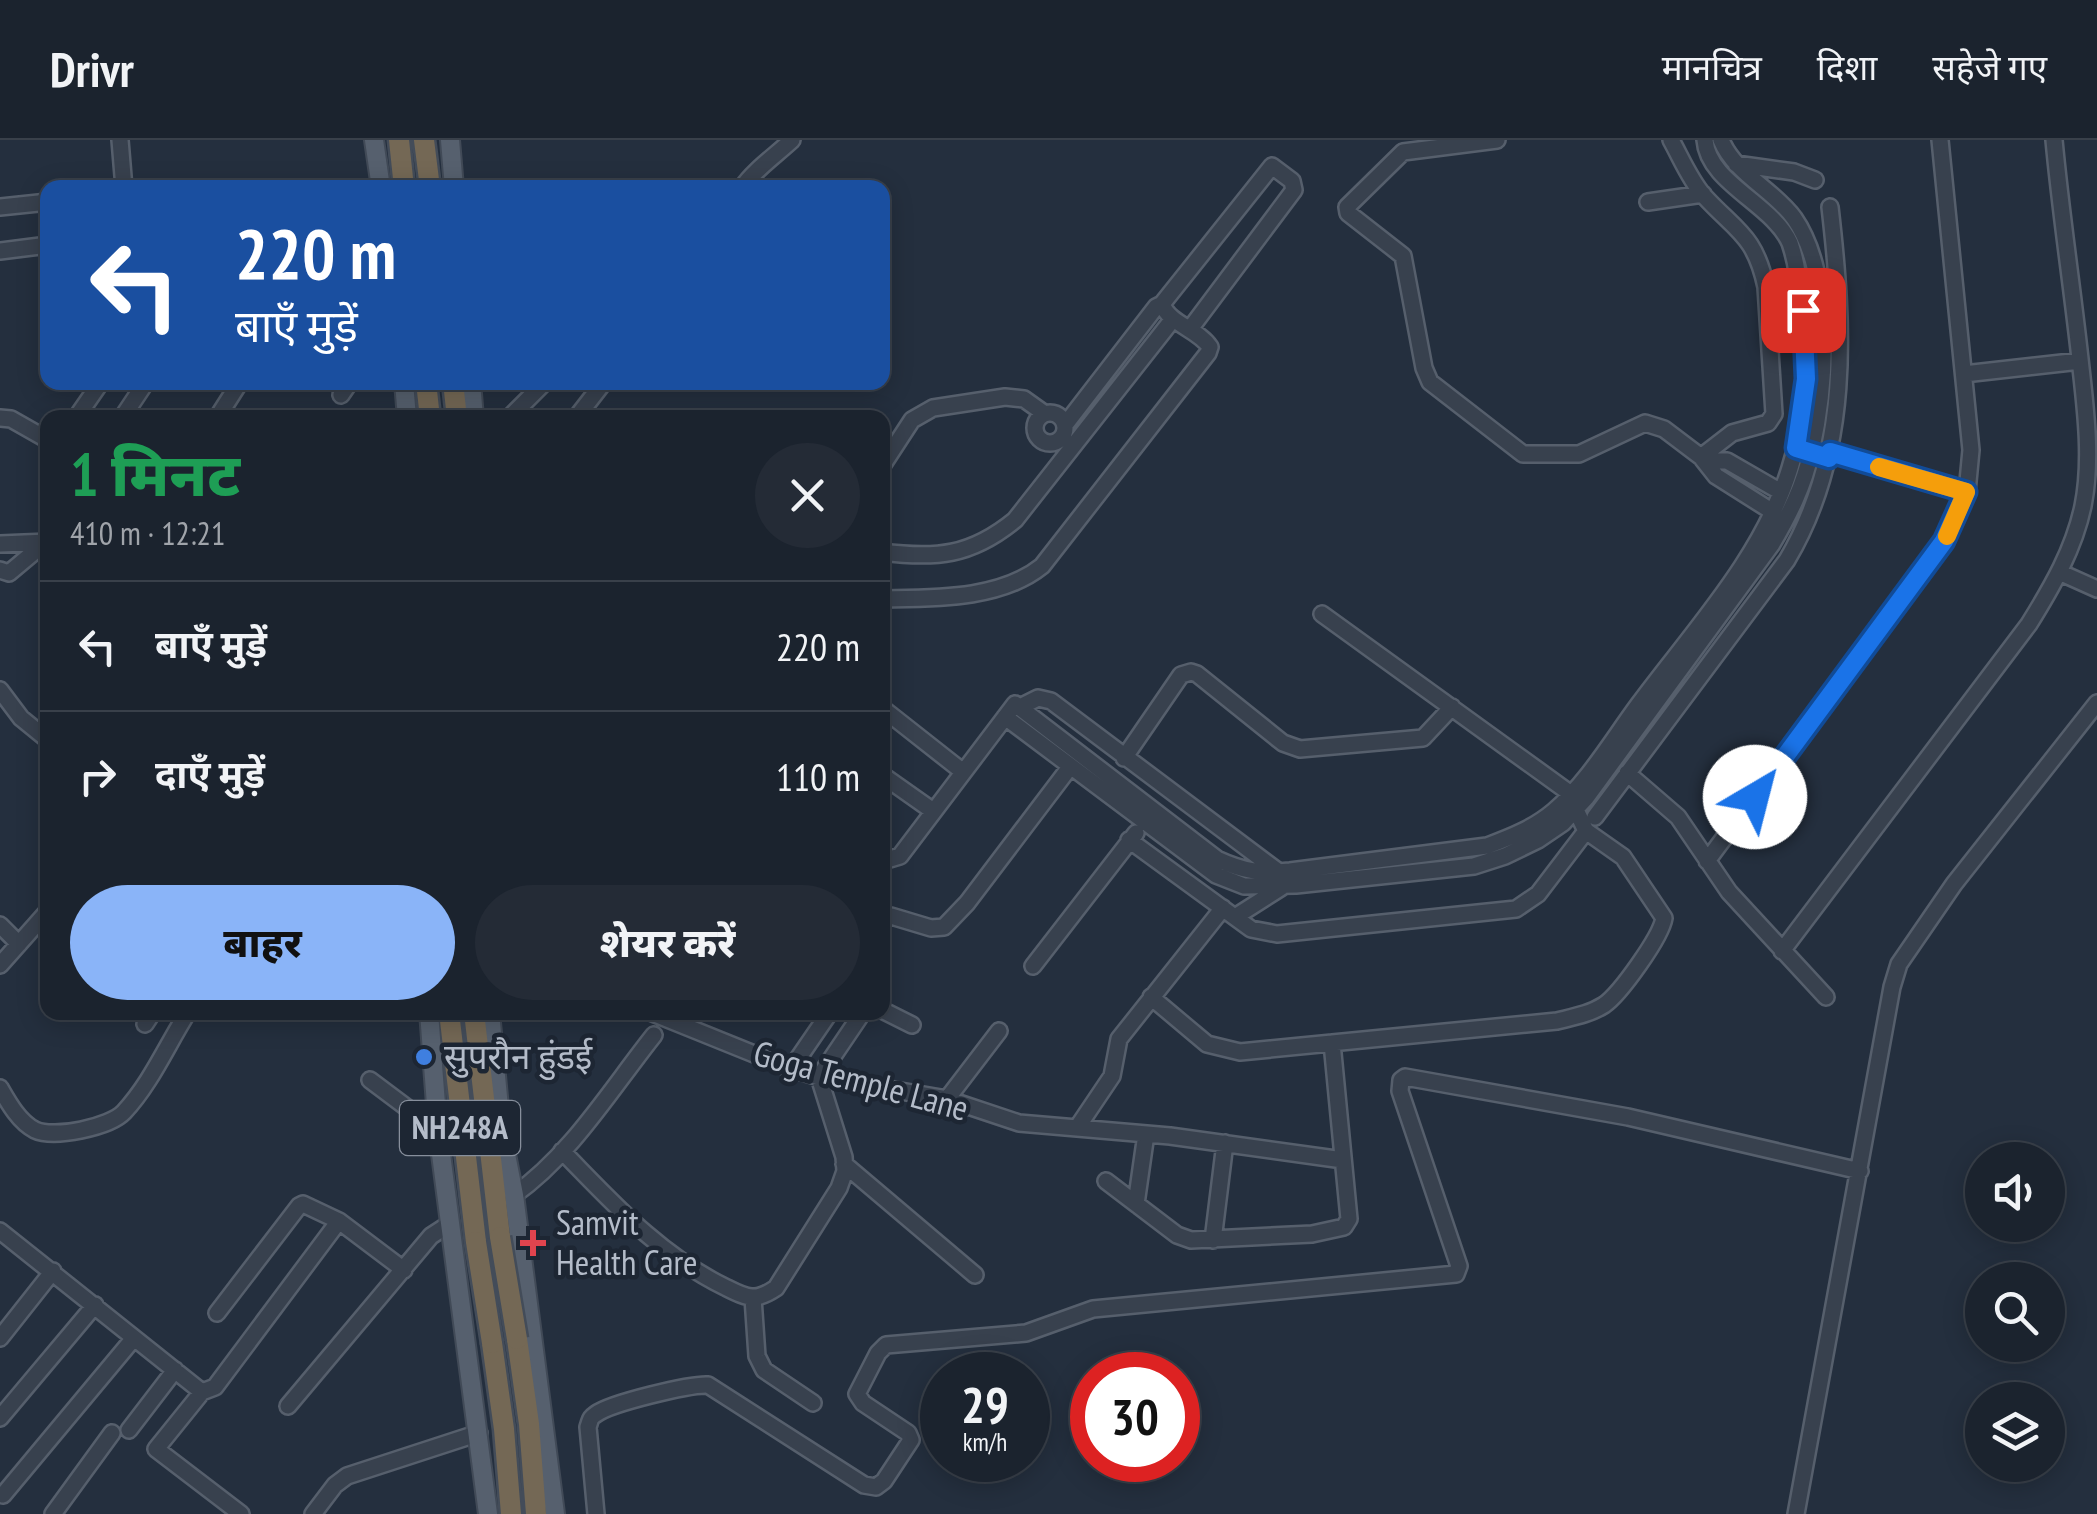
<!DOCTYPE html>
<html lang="hi">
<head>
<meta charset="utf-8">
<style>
	:root { --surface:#1b232e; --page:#242b36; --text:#f1f3f6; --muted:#a0a4aa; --line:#39404a; --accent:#8ab4f8 }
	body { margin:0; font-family:"PT Sans Narrow","Noto Sans Devanagari",sans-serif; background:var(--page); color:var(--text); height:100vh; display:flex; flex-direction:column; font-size:38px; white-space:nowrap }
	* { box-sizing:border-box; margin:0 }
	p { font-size:32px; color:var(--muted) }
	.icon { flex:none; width:55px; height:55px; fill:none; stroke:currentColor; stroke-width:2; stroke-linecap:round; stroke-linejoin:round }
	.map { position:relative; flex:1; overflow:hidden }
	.panel { position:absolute; left:40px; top:270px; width:850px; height:610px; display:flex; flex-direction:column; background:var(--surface); border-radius:20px; box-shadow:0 5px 25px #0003,0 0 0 2px var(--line) }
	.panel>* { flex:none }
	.banner { position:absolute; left:40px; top:40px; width:850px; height:210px; border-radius:20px; box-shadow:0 5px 25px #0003,0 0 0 2px var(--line); background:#1a4fa0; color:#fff; overflow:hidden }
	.controls { position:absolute; left:1965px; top:1002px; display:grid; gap:20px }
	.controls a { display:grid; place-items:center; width:100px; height:100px; border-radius:50%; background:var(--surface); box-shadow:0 5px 25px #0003,0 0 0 2px var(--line); font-size:50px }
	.speed { position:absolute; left:920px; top:1212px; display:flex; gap:20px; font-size:50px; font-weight:700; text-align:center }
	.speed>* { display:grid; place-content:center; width:130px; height:130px; border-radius:50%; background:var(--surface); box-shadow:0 5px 25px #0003,0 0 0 2px var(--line); line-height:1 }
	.speed small { font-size:25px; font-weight:400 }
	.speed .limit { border:15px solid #d22; background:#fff; color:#111 }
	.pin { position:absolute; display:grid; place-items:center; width:85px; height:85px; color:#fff; margin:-42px; border-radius:20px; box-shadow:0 5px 15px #0006 }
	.me { position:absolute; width:110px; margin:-55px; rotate:37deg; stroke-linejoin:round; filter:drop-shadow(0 0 8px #0008) }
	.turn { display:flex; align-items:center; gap:35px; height:210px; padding:0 30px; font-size:45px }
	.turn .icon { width:130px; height:130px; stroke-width:2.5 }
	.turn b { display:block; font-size:70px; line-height:85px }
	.round { display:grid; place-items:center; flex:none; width:105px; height:105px; border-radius:52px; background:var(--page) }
	.overview { display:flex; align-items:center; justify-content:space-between; height:170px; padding:0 30px }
	h1 { font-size:60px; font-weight:800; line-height:75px; color:#1e9e55 }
	.action { display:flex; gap:20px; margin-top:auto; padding:20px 30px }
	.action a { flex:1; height:115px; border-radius:60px; background:var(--accent); color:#111; font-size:40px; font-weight:800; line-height:115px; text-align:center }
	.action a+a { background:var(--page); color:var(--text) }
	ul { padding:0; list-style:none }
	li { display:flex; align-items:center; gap:30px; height:130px; padding:0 30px; border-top:2px solid var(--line) }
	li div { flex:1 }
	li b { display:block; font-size:38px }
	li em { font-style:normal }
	header { display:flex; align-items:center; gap:60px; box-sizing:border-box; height:140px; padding:0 50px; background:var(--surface); border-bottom:2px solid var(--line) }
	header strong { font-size:48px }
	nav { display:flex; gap:55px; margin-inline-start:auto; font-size:35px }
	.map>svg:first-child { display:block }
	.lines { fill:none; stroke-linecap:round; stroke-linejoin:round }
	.minor-casing { stroke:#565f6c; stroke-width:20 }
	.major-casing { stroke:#414a57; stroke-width:22 }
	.highway-casing { stroke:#434c59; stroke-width:25 }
	.minor { stroke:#38414e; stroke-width:15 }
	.major { stroke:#56606e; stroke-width:18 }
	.highway { stroke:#746855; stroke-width:20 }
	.highway-bridge-casing { stroke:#434c59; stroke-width:25; stroke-linecap:butt }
	.highway-bridge { stroke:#746855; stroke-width:20 }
	.route-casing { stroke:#114b97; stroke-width:25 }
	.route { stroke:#1a73e8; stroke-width:18 }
	.slow { stroke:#f59e0b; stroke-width:18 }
	.shop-dot { fill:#3f7fe0; stroke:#1d2633; stroke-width:4 }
	.health-dot { fill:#e0444e; stroke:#1d2633; stroke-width:4 }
	.labels { text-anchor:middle; stroke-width:9; stroke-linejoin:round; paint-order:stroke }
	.shield { fill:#1d2633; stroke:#878f9c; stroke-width:2.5 }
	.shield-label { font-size:32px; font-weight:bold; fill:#b4bcc9 }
	.poi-label { font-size:35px; fill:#b4bcc9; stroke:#1d2633; text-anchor:start }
	.street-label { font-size:35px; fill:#b4bcc9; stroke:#1d2633 }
</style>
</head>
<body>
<header>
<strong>Drivr</strong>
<nav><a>मानचित्र</a><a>दिशा</a><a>सहेजे गए</a></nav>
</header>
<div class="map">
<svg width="2097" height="1374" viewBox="0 0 2097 1374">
	<rect width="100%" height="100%" fill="#242f3e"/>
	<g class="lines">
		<defs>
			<path id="minor" d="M120 0 124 48
				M1497 0 1403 12 1347 67 1348 73 1403 116 1424 228 1430 242 1523 314H1579L1645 283 1664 289 1701 317 1716 336 1773 372
				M1671 0C1681 18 1690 40 1704 56 1736 91 1755 95 1766 147L1774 274 1768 283 1732 293 1701 317
				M1736 24 1794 32 1815 40
				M742 48C753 31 776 15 792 0
				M1648 62 1703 54
				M0 67 48 62
				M0 111 48 105
				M1964 234 2080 221
				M341 255 350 242
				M1035 288a15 15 0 1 1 30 0a15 15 0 1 1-30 0Z
				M0 278 11 279 48 300
				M76 278 101 242
				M122 278 146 242
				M217 278 240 242
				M509 278 545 242
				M576 278 604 242
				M1065 285 1156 167 1162 164
				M1831 312 1967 352
				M1705 320 1727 321 1781 352
				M882 326 912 280 933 268 1005 257 1024 259 1045 274
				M0 404 48 402
				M882 412C936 419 971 416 1015 380L1173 179
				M0 430 9 433 46 402
				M2059 432 2097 449
				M882 459C933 458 1000 460 1042 426L1208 213 1210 207C1198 189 1169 184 1162 164L1272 26 1292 41 1294 50 1190 189
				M1322 474 1571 654
				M0 550 21 578 48 600
				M1020 567 1038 558 1051 561 1279 732
				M882 568 962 631
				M1005 577 1216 735 1244 746 1296 745 1474 726 1505 716 1538 700 1563 683 1586 658 1772 404C1789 375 1804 346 1811 312 1826 246 1834 136 1794 78 1773 49 1735 34 1721 0
				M1124 618 1181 535 1191 532 1197 534 1283 603 1300 609 1423 598 1452 567
				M1627 633 1678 677 1729 752 1826 857
				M882 635 933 671
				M1595 677 1787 420C1851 312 1844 188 1830 67
				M1129 700 1251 789 1277 794 1516 769 1538 754 1586 691
				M882 714 890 719 900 716 1015 564 1217 719C1243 731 1261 734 1290 731L1487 706C1511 697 1534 688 1554 671 1588 642 1613 599 1639 564 1693 491 1763 417 1790 328 1810 264 1810 198 1797 133 1796 123 1793 112 1790 103 1773 64 1708 43 1705 0
				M1707 721 1944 401 1967 352 1971 310 1940 0
				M1235 777 1282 747
				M882 780 891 776 931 788 944 787 967 763 1070 627
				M0 785 19 804
				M1782 811 2029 484C2052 447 2074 409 2083 366 2092 322 2086 272 2081 228 2073 152 2061 76 2054 0
				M0 825 48 771
				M1033 826 1136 693
				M1151 857 1207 904 1240 912 1557 881C1573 877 1590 874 1604 865 1620 854 1661 797 1664 778L1623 717 1586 691 1576 670
				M882 870 912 885
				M650 872 791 929 819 937 947 959 1019 983 1170 996 1343 1020
				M145 884 153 872
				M791 929 830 872
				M370 940 438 991
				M0 948C8 962 19 982 35 990 54 999 110 987 124 972 151 943 167 905 188 872
				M947 959 999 891
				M1077 988 1112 936 1119 899 1223 768
				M562 1011C612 1062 659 1115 725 1147 733 1151 746 1158 754 1157 761 1157 770 1152 776 1148L839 1048 845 1031 844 1017 819 937 863 872
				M844 1024 975 1135
				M1106 1041 1177 1095 1191 1100 1312 1094 1344 1087 1349 1079 1332 903
				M514 1055C571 1015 611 949 654 895
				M1136 1064 1146 994
				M0 1091 202 1252
				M1213 1100 1225 1003
				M753 1158 757 1216 764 1230 813 1263
				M217 1173 299 1066 303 1064 339 1081 404 1130
				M0 1198 53 1131
				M288 1266 431 1096 451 1083
				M0 1278 95 1165
				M129 1290 175 1230
				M3 1355 134 1198
				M53 1374 112 1293
				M241 1374 156 1309 202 1252 215 1247 339 1081
				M313 1374 335 1345 347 1336 479 1293
				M596 1374 588 1287C591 1279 589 1279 596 1274 611 1263 690 1244 708 1245L864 1345 876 1347 884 1341 911 1300 908 1293 863 1263 857 1254 878 1213 886 1205 1026 1193 1093 1169 1456 1134 1459 1126 1400 951 1401 940 1405 937 1628 977 1860 1031
				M1796 1374 1892 847 1899 824 1954 744 2097 563"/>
			<path id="major" d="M374 0 381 48
				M450 0 454 48
				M404 242 407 278
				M471 242 474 278
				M429 872 438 991 488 1374
				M490 872 501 989 514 1055 555 1374"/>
			<path id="highway" d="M399 0 404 48
				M424 0 430 48
				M426 242 430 278
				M453 242 457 278
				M449 872 476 1102
				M474 872 500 1097
				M517 1199 529 1284 536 1374
				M492 1203 504 1289 511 1374"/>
		</defs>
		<use href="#minor" class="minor-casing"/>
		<use href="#major" class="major-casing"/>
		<use href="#highway" class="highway-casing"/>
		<use href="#minor" class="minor"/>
		<use href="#major" class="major"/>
		<use href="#highway" class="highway"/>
		<defs>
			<path id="highway-bridge" d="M500 1097 517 1199
				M476 1102 492 1203"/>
		</defs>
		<use href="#highway-bridge" class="highway-bridge-casing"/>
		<use href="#highway-bridge" class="highway-bridge"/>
	</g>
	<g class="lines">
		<defs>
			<path id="route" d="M1755 657 1944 401 1966 352 1830 312 1829 318 1796 308 1806 239 1803 170"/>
		</defs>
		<use href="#route" class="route-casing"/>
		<use href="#route" class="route"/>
		<path class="slow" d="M1879 327 1966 352 1947 396"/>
	</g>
	<circle class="shop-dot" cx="424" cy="917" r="10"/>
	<path class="health-dot" d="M528 1088h10v10h10v10h-10v10h-10v-10h-10v-10h10z"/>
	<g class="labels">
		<rect class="shield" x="400" y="961" width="120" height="54" rx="8"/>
		<g class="shield-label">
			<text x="460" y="999">NH248A</text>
		</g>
		<g class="poi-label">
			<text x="444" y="929">सुपरौन हुंडई</text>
			<text x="556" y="1095">Samvit<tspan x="556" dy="40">Health Care</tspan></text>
		</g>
		<g class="street-label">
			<text transform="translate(861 941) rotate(15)" y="12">Goga Temple Lane</text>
		</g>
	</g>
</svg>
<div class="controls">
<a><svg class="icon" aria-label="sound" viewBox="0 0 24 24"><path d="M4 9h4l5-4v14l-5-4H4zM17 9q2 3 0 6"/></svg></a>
<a><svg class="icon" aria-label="search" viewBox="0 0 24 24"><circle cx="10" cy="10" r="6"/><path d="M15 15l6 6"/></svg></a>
<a><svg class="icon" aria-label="layers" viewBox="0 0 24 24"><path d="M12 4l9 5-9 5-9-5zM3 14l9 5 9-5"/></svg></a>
</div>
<div class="speed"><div>29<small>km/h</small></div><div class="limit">30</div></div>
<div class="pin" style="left:1803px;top:170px;background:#d93025"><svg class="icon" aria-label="arrive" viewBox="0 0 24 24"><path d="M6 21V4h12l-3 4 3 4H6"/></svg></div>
<svg class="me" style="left:1755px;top:657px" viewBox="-20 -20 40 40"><circle r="19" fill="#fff"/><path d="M0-13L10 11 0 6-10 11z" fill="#1a73e8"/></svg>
<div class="banner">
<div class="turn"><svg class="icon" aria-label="left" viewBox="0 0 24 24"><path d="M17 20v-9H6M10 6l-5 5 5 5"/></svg><div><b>220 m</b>बाएँ मुड़ें</div></div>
</div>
<section class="panel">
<div class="overview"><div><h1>1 मिनट</h1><p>410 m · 12:21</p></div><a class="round"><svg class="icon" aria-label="close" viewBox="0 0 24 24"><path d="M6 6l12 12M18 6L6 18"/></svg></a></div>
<ul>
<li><svg class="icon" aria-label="left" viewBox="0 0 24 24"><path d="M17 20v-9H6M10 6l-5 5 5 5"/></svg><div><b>बाएँ मुड़ें</b></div><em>220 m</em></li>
<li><svg class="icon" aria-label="right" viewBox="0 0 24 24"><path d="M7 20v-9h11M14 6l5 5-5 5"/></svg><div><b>दाएँ मुड़ें</b></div><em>110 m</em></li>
</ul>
<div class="action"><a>बाहर</a><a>शेयर करें</a></div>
</section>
</div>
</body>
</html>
